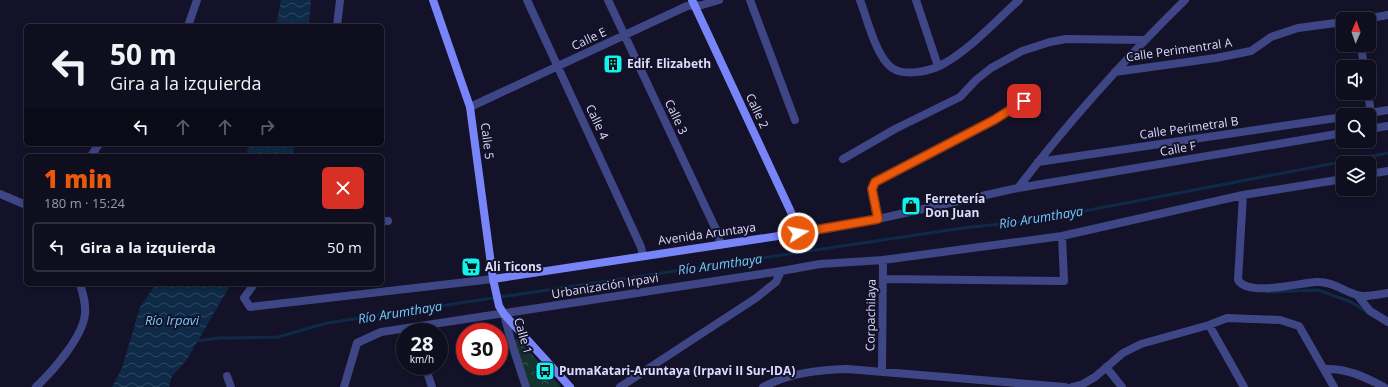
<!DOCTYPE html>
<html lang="es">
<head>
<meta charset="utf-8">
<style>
	:root { --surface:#0e0e1f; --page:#171728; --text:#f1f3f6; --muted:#9b9ca4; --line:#2e2e3d; --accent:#ea580c }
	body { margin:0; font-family:"Open Sans",sans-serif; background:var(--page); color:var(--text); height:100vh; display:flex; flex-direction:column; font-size:15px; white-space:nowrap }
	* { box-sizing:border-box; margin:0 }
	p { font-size:13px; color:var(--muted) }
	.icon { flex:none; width:22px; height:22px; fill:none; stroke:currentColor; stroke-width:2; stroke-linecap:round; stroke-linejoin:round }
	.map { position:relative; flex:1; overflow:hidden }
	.panel { position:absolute; left:24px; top:154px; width:360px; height:132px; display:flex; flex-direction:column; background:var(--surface); border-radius:6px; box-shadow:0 2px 6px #0003,0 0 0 1px var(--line) }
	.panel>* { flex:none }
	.top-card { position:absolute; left:24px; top:24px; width:360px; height:122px; border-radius:6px; box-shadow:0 2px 6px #0003,0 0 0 1px var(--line); background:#0e0e1f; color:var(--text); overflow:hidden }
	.needle { width:26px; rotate:2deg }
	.fabs { position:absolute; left:1336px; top:12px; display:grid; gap:8px }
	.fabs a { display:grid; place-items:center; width:40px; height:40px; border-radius:6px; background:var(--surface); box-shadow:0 2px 6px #0003,0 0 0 1px var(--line); font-size:20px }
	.speed { position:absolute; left:396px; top:323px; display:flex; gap:8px; font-size:20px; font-weight:700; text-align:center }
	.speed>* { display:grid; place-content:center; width:52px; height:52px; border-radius:50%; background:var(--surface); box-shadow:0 2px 6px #0003,0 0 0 1px var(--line); line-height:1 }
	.speed small { font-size:10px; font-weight:400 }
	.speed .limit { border:6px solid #d22; background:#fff; color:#111 }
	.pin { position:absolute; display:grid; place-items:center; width:34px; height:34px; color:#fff; margin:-17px; border-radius:8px; box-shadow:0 2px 6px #0006 }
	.me { position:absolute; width:44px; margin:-22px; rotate:80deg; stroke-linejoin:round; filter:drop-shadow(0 0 3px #0008) }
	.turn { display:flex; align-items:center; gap:14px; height:84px; padding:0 20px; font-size:18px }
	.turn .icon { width:52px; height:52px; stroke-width:2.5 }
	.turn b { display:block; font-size:28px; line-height:34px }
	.lanes { display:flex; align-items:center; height:38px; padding:0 20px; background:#0003; justify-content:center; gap:20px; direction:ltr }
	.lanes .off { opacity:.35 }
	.round { display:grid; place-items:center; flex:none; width:42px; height:42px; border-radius:6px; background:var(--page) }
	.headline { display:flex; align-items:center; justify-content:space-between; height:68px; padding:0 20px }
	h1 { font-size:24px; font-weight:800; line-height:30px; color:var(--accent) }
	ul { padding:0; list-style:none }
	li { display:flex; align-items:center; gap:12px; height:50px; margin:0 8px 6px; padding:0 12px; border:2px solid var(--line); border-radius:6px }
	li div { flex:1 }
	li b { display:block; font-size:15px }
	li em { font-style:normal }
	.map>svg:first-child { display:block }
	.forest { fill:url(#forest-crowns) }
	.water { fill:url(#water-waves) }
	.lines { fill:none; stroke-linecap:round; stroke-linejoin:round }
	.stream { stroke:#0e2a47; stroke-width:3 }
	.street { stroke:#3f4686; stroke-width:8 }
	.secondary { stroke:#7785f9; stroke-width:8 }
	.route-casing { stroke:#983908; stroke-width:10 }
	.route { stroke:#ea580c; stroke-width:7 }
	.labels { text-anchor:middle; stroke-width:4; stroke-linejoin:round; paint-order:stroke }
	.street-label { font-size:12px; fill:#dcdcfd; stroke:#131229 }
	.poi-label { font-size:12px; font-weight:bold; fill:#dcdcfd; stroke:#131229; text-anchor:start }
	.water-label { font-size:13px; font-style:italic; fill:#6fcaf9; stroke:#131229 }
</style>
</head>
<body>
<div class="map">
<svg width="1388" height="387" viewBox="0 0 1388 387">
	<defs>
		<pattern id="forest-crowns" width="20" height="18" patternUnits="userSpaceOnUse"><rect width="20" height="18" fill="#15332e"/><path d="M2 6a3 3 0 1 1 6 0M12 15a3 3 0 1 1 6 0" fill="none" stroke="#36504d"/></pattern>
		<pattern id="water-waves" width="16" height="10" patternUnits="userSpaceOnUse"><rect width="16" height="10" fill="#0e2a47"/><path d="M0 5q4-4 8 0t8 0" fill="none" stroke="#304862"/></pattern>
	</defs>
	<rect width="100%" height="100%" fill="#131229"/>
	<path class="forest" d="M516 339 520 341 561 387H529L514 341Z"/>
	<path class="water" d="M281 0H311L309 26H276Z
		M249 144H295L292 156H246Z
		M156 284H231L186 361 172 376 169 387H112L122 368 140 307Z"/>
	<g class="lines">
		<path class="stream" d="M1267 292 1318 290 1351 302 1367 312
			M196 341 220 338 278 337 327 323 400 312 963 228 1037 220 1388 153"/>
		<path class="street" d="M527 0 641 247 643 256
			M608 0 719 236 720 245
			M750 0 795 120
			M860 0C867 18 876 57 892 68 906 77 932 71 945 63 970 49 997 20 1019 0
			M916 0 938 66
			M1365 19 1388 15
			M188 26 197 0
			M337 26 340 0
			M1361 45 1364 67
			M1115 72 1216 58 1251 51 1271 37 1298 28 1343 22
			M1368 93 1371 113
			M470 107 687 6 702 5 719 0
			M1358 115 1388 110
			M1369 129 1388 126
			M91 156 99 144
			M843 159 895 129 960 97 976 80 991 68 1022 51 1050 42 1066 39 1144 40
			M1038 162 1343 117
			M1369 174 1388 171
			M1018 188C1069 121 1125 59 1185 0
			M0 194 26 205
			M1243 195 1238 280C1249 297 1298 283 1316 282 1332 281 1343 291 1357 295 1365 298 1379 294 1388 293
			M878 219 872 189 875 182 994 120 1024 101
			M382 221H388
			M798 233 878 219 1018 188 1343 133
			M884 279 1064 281 1062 236
			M254 284 244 298 250 307 493 279
			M1358 296 1370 311 1388 322
			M504 314 511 341 526 387
			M1209 325 1244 387
			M425 366 432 387
			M1106 367 1122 387
			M1325 369C1347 368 1365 377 1384 387
			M882 371 883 260
			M227 376 231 387
			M36 387C52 372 83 337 85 314 86 303 83 294 80 284
			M344 387 357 343 381 332 781 271
			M620 387 756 298 776 282 781 271 820 264 883 260 1062 236 1243 195 1343 179
			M763 387C790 373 817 370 847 369L1065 387
			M1072 387 1083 384 1095 377 1123 353 1141 344 1209 325 1227 318 1280 320 1299 326 1334 387"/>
		<path class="secondary" d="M433 0 470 107 493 279 499 306 504 314 570 387
			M493 279 798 233 797 225 692 0"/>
	</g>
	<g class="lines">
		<defs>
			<path id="route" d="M798 233 878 219 872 189 875 182 994 120 1024 101"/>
		</defs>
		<use href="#route" class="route-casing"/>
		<use href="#route" class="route"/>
	</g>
	<defs>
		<symbol id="building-square" viewBox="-11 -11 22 22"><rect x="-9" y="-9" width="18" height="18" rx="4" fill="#11f4ee" stroke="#131229"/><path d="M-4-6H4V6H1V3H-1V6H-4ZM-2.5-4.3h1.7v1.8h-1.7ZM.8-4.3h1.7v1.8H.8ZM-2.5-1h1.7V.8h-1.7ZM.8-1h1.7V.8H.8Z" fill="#111"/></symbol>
		<symbol id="shop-square" viewBox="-11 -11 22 22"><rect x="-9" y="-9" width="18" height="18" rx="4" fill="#11f4ee" stroke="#131229"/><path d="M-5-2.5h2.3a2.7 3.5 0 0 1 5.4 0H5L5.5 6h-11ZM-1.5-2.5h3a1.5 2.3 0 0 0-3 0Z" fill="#111"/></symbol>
		<symbol id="supermarket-square" viewBox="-11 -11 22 22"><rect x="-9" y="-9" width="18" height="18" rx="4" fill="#11f4ee" stroke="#131229"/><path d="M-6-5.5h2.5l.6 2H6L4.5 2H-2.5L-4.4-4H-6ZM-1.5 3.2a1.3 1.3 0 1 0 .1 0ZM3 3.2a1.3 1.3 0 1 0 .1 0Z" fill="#111"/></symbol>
		<symbol id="bus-square" viewBox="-11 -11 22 22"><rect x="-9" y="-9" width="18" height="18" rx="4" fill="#11f4ee" stroke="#131229"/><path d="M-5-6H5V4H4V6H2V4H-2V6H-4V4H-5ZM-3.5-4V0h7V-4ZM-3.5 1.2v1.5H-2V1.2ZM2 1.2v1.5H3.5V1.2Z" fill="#111"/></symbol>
	</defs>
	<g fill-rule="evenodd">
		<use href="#building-square" x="602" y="53" width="22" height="22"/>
		<use href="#shop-square" x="900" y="195" width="22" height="22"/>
		<use href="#supermarket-square" x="460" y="256" width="22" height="22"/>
		<use href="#bus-square" x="534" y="360" width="22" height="22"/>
	</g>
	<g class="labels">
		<g class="street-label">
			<text transform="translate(589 39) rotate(-25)" y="4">Calle E</text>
			<text transform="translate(1179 50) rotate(-8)" y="4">Calle Perimentral A</text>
			<text transform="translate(757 111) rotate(65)" y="4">Calle 2</text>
			<text transform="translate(676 117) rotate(65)" y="4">Calle 3</text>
			<text transform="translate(597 122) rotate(65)" y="4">Calle 4</text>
			<text transform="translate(1189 128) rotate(-8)" y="4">Calle Perimetral B</text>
			<text transform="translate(487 141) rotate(83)" y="4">Calle 5</text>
			<text transform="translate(1178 149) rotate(-10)" y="4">Calle F</text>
			<text transform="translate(707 234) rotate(-8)" y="4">Avenida Aruntaya</text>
			<text transform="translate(605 286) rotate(-9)" y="4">Urbanización Irpavi</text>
			<text transform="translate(871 315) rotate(-89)" y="4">Corpachilaya</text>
			<text transform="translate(523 336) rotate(74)" y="4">Calle 1</text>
		</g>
		<g class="poi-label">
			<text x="627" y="68">Edif. Elizabeth</text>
			<text x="925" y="203">Ferretería<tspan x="925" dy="14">Don Juan</tspan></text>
			<text x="485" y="271">Ali Ticons</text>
			<text x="559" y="375">PumaKatari-Aruntaya (Irpavi II Sur-IDA)</text>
		</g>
		<g class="water-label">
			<text transform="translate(1041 217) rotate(-9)" y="5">Río Arumthaya</text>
			<text transform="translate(720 264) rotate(-8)" y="5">Río Arumthaya</text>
			<text transform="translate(400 312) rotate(-9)" y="5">Río Arumthaya</text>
			<text x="172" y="325">Río Irpavi</text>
		</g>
	</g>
</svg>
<div class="fabs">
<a><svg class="needle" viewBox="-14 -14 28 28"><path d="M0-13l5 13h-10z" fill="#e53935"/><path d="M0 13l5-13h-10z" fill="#9b9ca4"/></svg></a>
<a><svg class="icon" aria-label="sound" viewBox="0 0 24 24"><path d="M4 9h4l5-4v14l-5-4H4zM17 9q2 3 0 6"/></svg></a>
<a><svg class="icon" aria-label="search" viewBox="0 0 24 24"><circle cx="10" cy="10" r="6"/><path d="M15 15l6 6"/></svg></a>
<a><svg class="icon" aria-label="layers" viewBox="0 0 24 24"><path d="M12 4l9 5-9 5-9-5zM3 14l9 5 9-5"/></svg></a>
</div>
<div class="speed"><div>28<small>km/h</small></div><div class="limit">30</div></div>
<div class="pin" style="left:1024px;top:101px;background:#d93025"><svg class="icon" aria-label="arrive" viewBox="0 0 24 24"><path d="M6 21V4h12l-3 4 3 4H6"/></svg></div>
<svg class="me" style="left:798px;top:233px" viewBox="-20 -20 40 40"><circle r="17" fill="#ea580c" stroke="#fff" stroke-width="3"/><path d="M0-11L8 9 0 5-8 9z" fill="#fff"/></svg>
<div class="top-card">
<div class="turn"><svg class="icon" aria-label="left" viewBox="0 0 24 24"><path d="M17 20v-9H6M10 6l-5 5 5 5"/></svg><div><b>50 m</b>Gira a la izquierda</div></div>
<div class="lanes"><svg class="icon" aria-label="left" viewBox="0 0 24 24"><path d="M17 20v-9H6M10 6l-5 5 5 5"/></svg><svg class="icon off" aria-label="ahead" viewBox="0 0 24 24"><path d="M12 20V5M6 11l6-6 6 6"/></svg><svg class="icon off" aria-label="ahead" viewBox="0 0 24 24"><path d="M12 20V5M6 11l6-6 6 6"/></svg><svg class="icon off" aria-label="right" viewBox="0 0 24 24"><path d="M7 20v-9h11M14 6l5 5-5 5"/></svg></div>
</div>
<section class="panel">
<div class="headline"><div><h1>1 min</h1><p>180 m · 15:24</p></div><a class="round" style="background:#d93025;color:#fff"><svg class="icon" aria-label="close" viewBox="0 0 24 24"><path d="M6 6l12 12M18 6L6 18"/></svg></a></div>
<ul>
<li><svg class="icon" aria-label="left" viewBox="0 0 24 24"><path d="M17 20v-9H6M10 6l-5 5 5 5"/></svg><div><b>Gira a la izquierda</b></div><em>50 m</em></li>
</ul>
</section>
</div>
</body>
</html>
